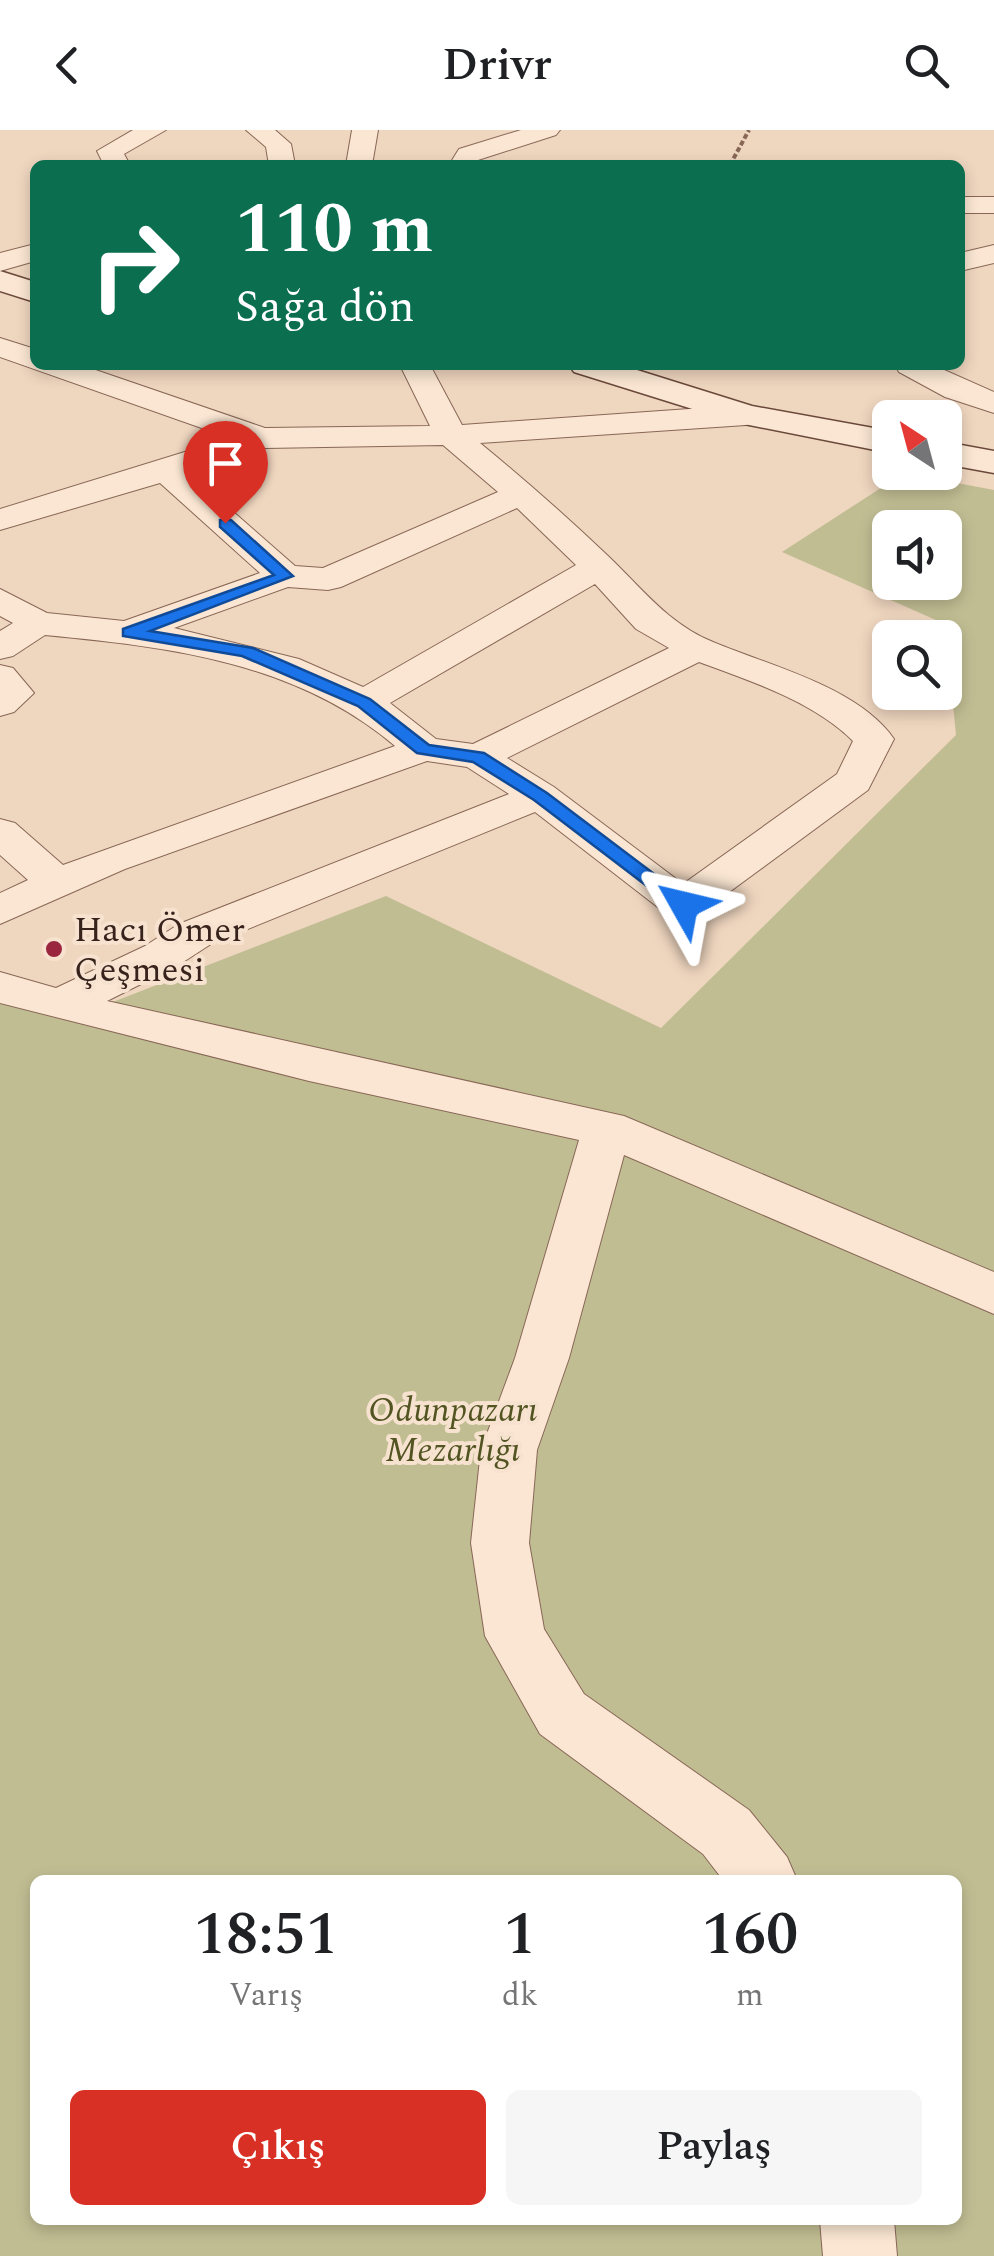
<!DOCTYPE html>
<html lang="tr">
<head>
<meta charset="utf-8">
<style>
	:root { --surface:#fff; --page:#f6f6f6; --text:#202124; --muted:#757577; --accent:#d93025 }
	body { margin:0; font-family:Spectral,serif; background:var(--page); color:var(--text); height:100vh; display:flex; flex-direction:column; font-size:38px; white-space:nowrap }
	* { box-sizing:border-box; margin:0 }
	p { font-size:32px; color:var(--muted) }
	.icon { flex:none; width:55px; height:55px; fill:none; stroke:currentColor; stroke-width:2; stroke-linecap:round; stroke-linejoin:round }
	.map { position:relative; flex:1; overflow:hidden }
	.side { position:absolute; left:30px; top:1745px; width:932px; height:350px; display:flex; flex-direction:column; background:var(--surface); border-radius:15px; box-shadow:0 5px 15px #0003 }
	.side>* { flex:none }
	.banner { position:absolute; left:30px; top:30px; width:935px; height:210px; border-radius:15px; box-shadow:0 5px 15px #0003; background:#0b6e4f; color:#fff; overflow:hidden }
	.needle { width:65px; rotate:324deg }
	.fabs { position:absolute; left:872px; top:270px; display:grid; gap:20px }
	.fabs a { display:grid; place-items:center; width:90px; height:90px; border-radius:15px; background:var(--surface); box-shadow:0 5px 15px #0003; font-size:50px }
	.pin { position:absolute; display:grid; place-items:center; width:85px; height:85px; color:#fff; margin:-102px -42px; border-radius:50% 50% 50% 0; rotate:-45deg; box-shadow:0 0 10px #0007 }
	.pin .icon { rotate:45deg }
	.me { position:absolute; width:110px; margin:-55px; rotate:307deg; stroke-linejoin:round; filter:drop-shadow(0 0 8px #0008) }
	.turn { display:flex; align-items:center; gap:35px; height:210px; padding:0 40px; font-size:45px }
	.turn .icon { width:130px; height:130px; stroke-width:2.5 }
	.turn b { display:block; font-size:70px; line-height:85px }
	.eta { display:flex; justify-content:space-evenly; align-items:center; height:170px; text-align:center }
	.eta b { font-size:60px; font-weight:600; line-height:70px }
	.cta { display:flex; gap:20px; margin-top:auto; padding:20px 40px }
	.cta a { flex:1; height:115px; border-radius:15px; background:var(--accent); color:#fff; font-size:40px; font-weight:600; line-height:115px; text-align:center }
	.cta a+a { background:var(--page); color:var(--text) }
	header { display:flex; justify-content:space-between; align-items:center; height:130px; padding:0 40px; background:var(--surface); font-size:45px; font-weight:600 }
	.map>svg:first-child { display:block }
	.cemetery { fill:#c1bd93; fill-rule:evenodd }
	.lines { fill:none; stroke-linecap:round; stroke-linejoin:round }
	.street-casing { stroke:#886757; stroke-width:2 }
	.secondary-casing { stroke:#6a483a; stroke-width:3 }
	.path { stroke:#886757; stroke-width:4; stroke-dasharray:5 2.5; stroke-linecap:butt }
	.street { fill:#fae6d2; fill-rule:evenodd }
	.secondary { fill:#fae6d2; fill-rule:evenodd }
	.route { fill:#1a73e8; stroke:#114b97; stroke-width:2.5 }
	.poi-dot { fill:#99253f; stroke:#f6e2cf; stroke-width:4 }
	.labels { text-anchor:middle; stroke-width:8; stroke-linejoin:round; paint-order:stroke }
	.poi-label { font-size:35px; fill:#37231c; stroke:#f6e2cf; text-anchor:start }
	.park-label { font-size:35px; font-style:italic; fill:#525422; stroke:#f6e2cf }
</style>
</head>
<body>
<header><svg class="icon" aria-label="back" viewBox="0 0 24 24"><path d="M15 5l-7 7 7 7"/></svg>Drivr<svg class="icon" aria-label="search" viewBox="0 0 24 24"><circle cx="10" cy="10" r="6"/><path d="M15 15l6 6"/></svg></header>
<div class="map">
<svg width="994" height="2126" viewBox="0 0 994 2126">
	<rect width="100%" height="100%" fill="#efd6bf"/>
	<path class="cemetery" d="M904 343 994 360V2126H0V867L87 882 386 766 661 898 956 605 945 494 782 422ZM890 398H945V452H890ZM35 1750H958V2090H35Z"/>
	<g class="lines">
		<defs>
			<path id="street" d="M133 0H166L124 24 130 35H104L97 21Z
				M246 0H275L291 14 295 35H269L266 17Z
				M352 0H378L372 35H346Z
				M521 0H560L556 5 478 30 475 35H449L459 19Z
				M960 67H994V83H960Z
				M35 114V131L0 141V123Z
				M994 115V133L960 141V123Z
				M0 208 35 219V235H81L265 298 430 296 400 235H430L462 295 746 275 757 278 762 285 757 292 746 295 480 313C524 349 566 386 607 425 642 458 667 493 713 512 770 536 858 557 894 609L868 660 698 785 683 789 668 785 535 682 211 814 177 836 107 871 624 986 994 1142V1184L624 1025 569 1228 537 1320 529 1413 544 1499 584 1564 749 1680 787 1727 797 1750H723L703 1724 540 1604 485 1506 471 1413 481 1320 515 1228 579 1010 309 951 0 873V842L56 858 145 816 179 794 509 664 467 637 427 631 125 739 0 794V763L28 750 0 725V689L15 693 63 735 395 616C296 532 170 517 45 505L13 526 0 529V501L13 493 0 486V459L47 483 124 491 260 443 160 353 0 400V379L230 308 0 227ZM443 315 498 362 323 438 295 436 189 343 265 318ZM517 378 576 435 363 557 299 529 174 498 288 457 328 460 341 457ZM595 454 636 499 669 518 473 614 436 609 390 573ZM699 532C751 551 814 572 853 611L837 644 683 754 554 657 507 628Z
				M895 235H933L994 262V283L945 267 899 242Z
				M0 535 13 538 34 563 14 582 0 586Z
				M820 2090H894L897 2126H823Z"/>
			<path id="secondary" d="M0 141 35 152V172L0 161Z
				M569 235H621L752 276 890 301V323L734 292 574 242Z
				M945 312 994 321V343L945 334Z"/>
		</defs>
		<use href="#street" class="street-casing"/>
		<use href="#secondary" class="secondary-casing"/>
		<path class="path" d="M730 35 749 0"/>
		<use href="#street" class="street"/>
		<use href="#secondary" class="secondary"/>
	</g>
	<path class="route" d="M220 390H231L293 446 150 501 253 518 370 569 429 615 484 623 547 663 690 771V779H677L534 670 473 632 417 623 358 576 242 526 123 506V499L274 445 220 397Z"/>
	<circle class="poi-dot" cx="54" cy="819" r="10"/>
	<g class="labels">
		<g class="poi-label">
			<text x="74" y="811">Hacı Ömer<tspan x="74" dy="40">Çeşmesi</tspan></text>
		</g>
		<g class="park-label">
			<text x="453" y="1291">Odunpazarı<tspan x="453" dy="40">Mezarlığı</tspan></text>
		</g>
	</g>
</svg>
<div class="fabs">
<a><svg class="needle" viewBox="-14 -14 28 28"><path d="M0-13l5 13h-10z" fill="#e53935"/><path d="M0 13l5-13h-10z" fill="#757577"/></svg></a>
<a><svg class="icon" aria-label="sound" viewBox="0 0 24 24"><path d="M4 9h4l5-4v14l-5-4H4zM17 9q2 3 0 6"/></svg></a>
<a><svg class="icon" aria-label="search" viewBox="0 0 24 24"><circle cx="10" cy="10" r="6"/><path d="M15 15l6 6"/></svg></a>
</div>
<div class="pin" style="left:225px;top:393px;background:#d93025"><svg class="icon" aria-label="arrive" viewBox="0 0 24 24"><path d="M6 21V4h12l-3 4 3 4H6"/></svg></div>
<svg class="me" style="left:684px;top:775px" viewBox="-20 -20 40 40"><path d="M0-17L14 15 0 8-14 15z" fill="#1a73e8" stroke="#fff" stroke-width="4"/></svg>
<div class="banner">
<div class="turn"><svg class="icon" aria-label="right" viewBox="0 0 24 24"><path d="M7 20v-9h11M14 6l5 5-5 5"/></svg><div><b>110 m</b>Sağa dön</div></div>
</div>
<section class="side">
<div class="eta">
<div><b>18:51</b><p>Varış</p></div>
<div><b>1</b><p>dk</p></div>
<div><b>160</b><p>m</p></div>
</div>
<div class="cta"><a>Çıkış</a><a>Paylaş</a></div>
</section>
</div>
</body>
</html>
